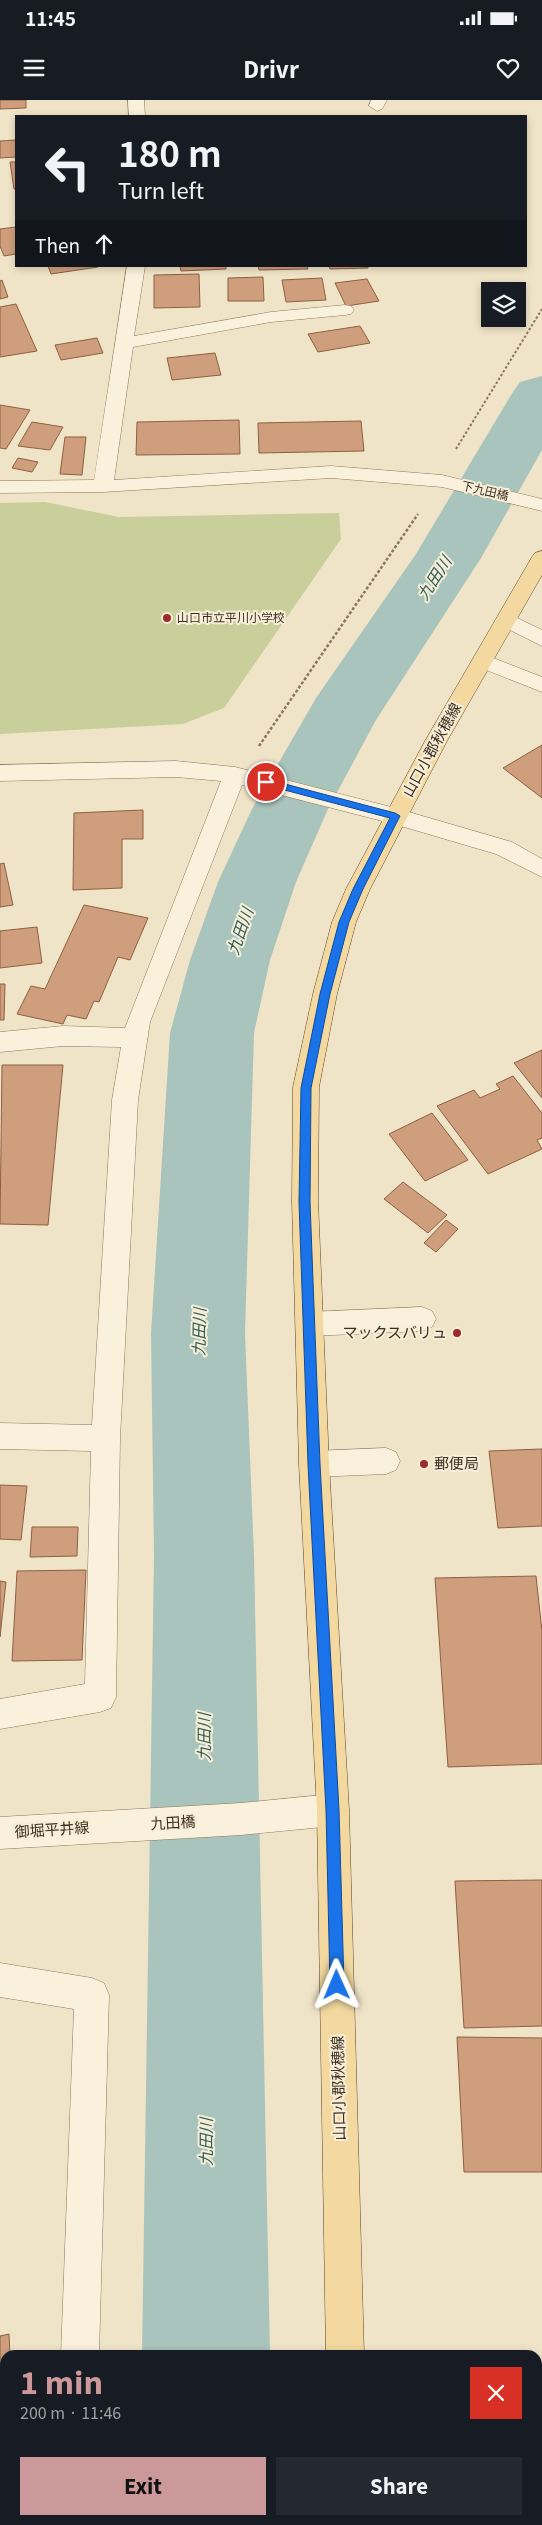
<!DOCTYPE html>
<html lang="en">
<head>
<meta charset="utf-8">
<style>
	:root { --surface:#171b24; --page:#242831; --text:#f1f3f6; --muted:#9ea1a6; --accent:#cc999b }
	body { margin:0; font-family:Georgia,"Noto Sans JP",serif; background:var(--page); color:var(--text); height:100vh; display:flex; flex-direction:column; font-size:19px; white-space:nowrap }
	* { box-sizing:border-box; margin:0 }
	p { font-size:16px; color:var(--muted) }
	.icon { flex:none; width:28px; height:28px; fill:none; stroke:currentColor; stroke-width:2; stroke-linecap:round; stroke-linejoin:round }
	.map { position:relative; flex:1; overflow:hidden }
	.drawer { position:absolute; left:0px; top:2250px; width:542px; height:175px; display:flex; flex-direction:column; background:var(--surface); border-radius:15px 15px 0 0; box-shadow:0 2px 8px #0003 }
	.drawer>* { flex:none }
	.guide { position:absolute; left:15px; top:15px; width:512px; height:152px; border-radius:0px; box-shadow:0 2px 8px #0003; background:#171b24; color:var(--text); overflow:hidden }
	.controls { position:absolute; left:481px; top:182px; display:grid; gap:10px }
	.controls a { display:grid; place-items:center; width:45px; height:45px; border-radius:0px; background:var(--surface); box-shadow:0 2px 8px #0003; font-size:25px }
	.pin { position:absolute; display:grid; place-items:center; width:42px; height:42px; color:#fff; margin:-21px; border:2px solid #fff; border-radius:50%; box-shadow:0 1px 5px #0007 }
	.me { position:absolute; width:55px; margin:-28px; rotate:359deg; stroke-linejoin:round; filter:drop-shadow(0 0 4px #0008) }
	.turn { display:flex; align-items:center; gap:18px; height:105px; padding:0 20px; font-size:22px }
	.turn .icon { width:65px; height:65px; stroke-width:2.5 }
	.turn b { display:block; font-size:35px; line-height:42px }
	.then { display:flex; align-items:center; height:48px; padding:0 20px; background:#0003; gap:10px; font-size:19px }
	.round { display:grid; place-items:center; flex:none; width:52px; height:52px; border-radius:0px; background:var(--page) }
	.overview { display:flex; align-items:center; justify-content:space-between; height:85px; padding:0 20px }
	h1 { font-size:30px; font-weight:800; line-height:38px; color:var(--accent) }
	.action { display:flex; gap:10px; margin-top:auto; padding:10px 20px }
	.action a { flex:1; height:58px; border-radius:0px; background:var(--accent); color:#111; font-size:20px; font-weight:800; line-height:58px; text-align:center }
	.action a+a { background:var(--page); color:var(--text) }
	.status { display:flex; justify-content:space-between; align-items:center; height:35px; padding:0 25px; background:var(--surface); direction:ltr }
	.status svg { height:14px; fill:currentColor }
	header { display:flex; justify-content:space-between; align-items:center; height:65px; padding:0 20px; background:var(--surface); font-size:22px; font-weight:800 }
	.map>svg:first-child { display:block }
	.green { fill:#c9cf9b }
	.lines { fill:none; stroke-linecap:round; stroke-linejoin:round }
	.river { fill:#a9c4bc; fill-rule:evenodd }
	.building { fill:#cf9f7d; stroke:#8d5f41 }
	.minor-casing { stroke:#8d765c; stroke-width:1 }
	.major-casing { stroke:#5b4430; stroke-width:1 }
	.path-far1 { stroke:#8d765c; stroke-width:2; stroke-dasharray:2.5 2; stroke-linecap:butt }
	.path { stroke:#8d765c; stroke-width:2.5; stroke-dasharray:3 2; stroke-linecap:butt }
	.minor { fill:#faf1dc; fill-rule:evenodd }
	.major { fill:#f3d9a0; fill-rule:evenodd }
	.route { fill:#1a73e8; stroke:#114b97 }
	.poi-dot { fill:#9e2a2b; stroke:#f7eed8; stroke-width:2 }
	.labels { text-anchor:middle; stroke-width:4; stroke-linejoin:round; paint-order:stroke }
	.far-street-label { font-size:12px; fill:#3d2e20; stroke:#f7eed8 }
	.far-poi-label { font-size:12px; fill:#3d2e20; stroke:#f7eed8; text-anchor:start }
	.street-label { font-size:15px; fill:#3d2e20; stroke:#f7eed8 }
	.poi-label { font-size:15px; fill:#3d2e20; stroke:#f7eed8; text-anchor:end }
	.water-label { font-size:16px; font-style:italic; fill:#2f5d5a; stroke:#f7eed8 }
</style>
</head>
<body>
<div class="status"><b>11:45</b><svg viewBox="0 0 49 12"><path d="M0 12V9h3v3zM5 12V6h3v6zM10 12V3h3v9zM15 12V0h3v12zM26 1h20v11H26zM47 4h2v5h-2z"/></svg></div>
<header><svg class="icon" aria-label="menu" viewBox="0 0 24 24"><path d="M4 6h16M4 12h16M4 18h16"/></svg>Drivr<svg class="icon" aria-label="heart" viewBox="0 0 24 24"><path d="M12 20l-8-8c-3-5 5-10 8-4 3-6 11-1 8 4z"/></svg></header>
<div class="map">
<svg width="542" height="2425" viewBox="0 0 542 2425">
	<rect width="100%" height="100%" fill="#f0e4c8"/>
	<path class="green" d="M45 402 119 417 339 413 341 439 224 608 183 624 0 634V403Z"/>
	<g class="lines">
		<path class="river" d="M542 276V350L481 458 376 620 328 709 296 782 270 860 254 933 245 1233 254 1456 270 2255H142L154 1456 151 1233 170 933 190 860 218 782 252 709 316 598 416 454 511 295 520 282Z
			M141 2420H273V2425H141Z"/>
	</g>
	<path class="building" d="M0 0H26V8L0 9Z
		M16 40V57L0 58V41Z
		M10 62H16V89H14Z
		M16 127V154L4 156 0 146V129Z
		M48 166H98V167L51 174Z
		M180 166H226V169L181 171Z
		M258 166H307L308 169 259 170Z
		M329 166H368V168L330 169Z
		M199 174 200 207 154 208V175Z
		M263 177 264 201H228V178Z
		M322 178 326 200 286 202 282 180Z
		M367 179 379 201 346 206 335 183Z
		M2 180 8 197 0 199V181Z
		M16 204 37 251 0 257V207Z
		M360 226 370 243 318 252 308 234Z
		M97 238 103 253 61 260 55 245Z
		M215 253 221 275 172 280 167 258Z
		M0 305 30 310 6 349 0 348Z
		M239 320 240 354 136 355 137 322Z
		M361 321 364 351 259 353 258 323Z
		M32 322 63 327 50 350 18 346Z
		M65 337H86L82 375 60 374Z
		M18 358 38 362 32 372 12 368Z
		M542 645V698L503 668Z
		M143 710V739H122V788L73 790 74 713Z
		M4 763 13 805 0 807V764Z
		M84 805 148 818 130 860 118 857 99 902 94 901 86 919 67 915 63 924 17 914 31 886 45 889Z
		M37 827 42 863 0 868V831Z
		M0 884H5L4 920H0Z
		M542 950V998L514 963Z
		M2 965H63L48 1125 0 1124Z
		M513 976 542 1013V1038L537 1040 542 1049 488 1074 437 1006 474 990 480 998 500 989 496 984Z
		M432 1013 468 1060 425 1081 389 1034Z
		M403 1082 447 1115 428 1133 384 1099Z
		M446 1120 458 1129 436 1152 424 1143Z
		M542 1349V1426L498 1428 489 1351Z
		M0 1385 27 1386 21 1440 0 1439Z
		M32 1427H78L77 1456 30 1457Z
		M86 1470 82 1560 12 1561 17 1471Z
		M536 1476 542 1531V1664L448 1667 435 1478Z
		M0 1481 6 1482 0 1537Z
		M542 1780V1926L464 1928 455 1781Z
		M457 1937 542 1938V2072H464Z
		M9 2234 10 2255H5V2359L0 2360V2236Z"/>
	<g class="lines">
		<defs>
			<path id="minor" d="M128 0H144L145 16H129Z
				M371 0H387L382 9 377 11 369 6Z
				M127 166H145L134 236 271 212 345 205 351 206 354 210 351 214 345 215 271 222 133 247 114 380 331 366 442 375 542 399V411L442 387 331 378 103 392 0 393V381L94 380Z
				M507 513 542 530V546L500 525 497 520 500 515Z
				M483 554 542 577V592L476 566 472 561 476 556Z
				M176 661 235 667 395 708 512 742 542 759V777L496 754 394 724 242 685 150 922 138 1000 120 1338 116 1597 111 1608 100 1612 0 1629V1599L85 1584 91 1351 0 1349V1323L92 1325 112 1000 121 947 63 946 0 952V932L63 926 125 928 221 681 176 677 0 681V665Z
				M422 1207 432 1211 436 1219 432 1227 422 1231 310 1236 300 1232 296 1224 300 1216 310 1212Z
				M386 1348 396 1352 400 1361 396 1370 386 1374 314 1377 304 1373 299 1364 304 1355 314 1351Z
				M333 1694 344 1699 349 1710 344 1721 333 1726 241 1735 0 1749V1717L241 1703Z
				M0 1863 92 1878 104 1883 109 1895 99 2255H61L74 1909 0 1897Z
				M54 2420H94V2425H54Z"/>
			<path id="major" d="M542 451V475L447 641 370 789 356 822 337 894 319 987 318 1101 329 1364 349 1710 364 2255H326L317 1710 299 1364 292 1101 293 987 313 894 332 822 346 789 425 641 532 457 535 453Z
				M329 2420H369V2425H329Z"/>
		</defs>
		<use href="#minor" class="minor-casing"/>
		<use href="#major" class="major-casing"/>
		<path class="path-far1" d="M456 349 542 209"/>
		<path class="path" d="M259 646 418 414"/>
		<use href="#minor" class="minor"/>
		<use href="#major" class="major"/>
	</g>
	<path class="route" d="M266 679 395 713 400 716 363 789 349 822 330 894 311 988 310 1102 320 1364 339 1710 344 1885 342 1890 337 1892 332 1890 330 1885 326 1710 308 1364 299 1102 301 988 320 894 339 822 353 789 390 718 262 684 261 682Z"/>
	<g class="poi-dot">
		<circle cx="167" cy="518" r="5"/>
		<circle cx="457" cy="1233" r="5"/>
		<circle cx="424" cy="1364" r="5"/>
	</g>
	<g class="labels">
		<g class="far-street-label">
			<text transform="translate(485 391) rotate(13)" y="4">下九田橋</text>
		</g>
		<g class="far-poi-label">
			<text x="177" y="522">山口市立平川小学校</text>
		</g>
		<g class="street-label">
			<text transform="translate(432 650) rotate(-61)" y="5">山口小郡秋穂線</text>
			<text transform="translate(173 1723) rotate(-3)" y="5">九田橋</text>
			<text transform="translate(52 1730) rotate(-4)" y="5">御堀平井線</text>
			<text transform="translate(339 1988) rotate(-91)" y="5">山口小郡秋穂線</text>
		</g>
		<g class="poi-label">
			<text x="447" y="1238">マックスバリュ</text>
			<text x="434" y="1369" text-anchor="start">郵便局</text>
		</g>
		<g class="water-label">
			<text transform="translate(434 478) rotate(-57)" y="6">九田川</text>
			<text transform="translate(240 831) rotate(-71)" y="6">九田川</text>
			<text transform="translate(199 1232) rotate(-89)" y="6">九田川</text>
			<text transform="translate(204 1637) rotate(-90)" y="6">九田川</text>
			<text transform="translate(206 2042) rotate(-90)" y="6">九田川</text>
		</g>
	</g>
</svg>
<div class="controls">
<a><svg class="icon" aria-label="layers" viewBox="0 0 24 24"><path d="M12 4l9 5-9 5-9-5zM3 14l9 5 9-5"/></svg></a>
</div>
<div class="pin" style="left:266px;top:682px;background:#d93025"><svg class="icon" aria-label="arrive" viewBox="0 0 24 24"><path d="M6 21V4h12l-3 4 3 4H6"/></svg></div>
<svg class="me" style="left:337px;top:1885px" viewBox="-20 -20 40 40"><path d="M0-17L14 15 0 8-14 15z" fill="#1a73e8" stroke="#fff" stroke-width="4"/></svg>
<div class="guide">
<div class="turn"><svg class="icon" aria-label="left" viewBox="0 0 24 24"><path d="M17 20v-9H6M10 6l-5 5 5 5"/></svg><div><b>180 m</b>Turn left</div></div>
<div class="then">Then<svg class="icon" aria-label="ahead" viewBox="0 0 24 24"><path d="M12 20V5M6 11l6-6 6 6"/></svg></div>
</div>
<section class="drawer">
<div class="overview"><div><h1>1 min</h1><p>200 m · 11:46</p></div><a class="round" style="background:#d93025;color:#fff"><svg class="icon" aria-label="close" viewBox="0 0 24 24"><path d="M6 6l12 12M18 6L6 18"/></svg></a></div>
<div class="action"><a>Exit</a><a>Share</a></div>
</section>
</div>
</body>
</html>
